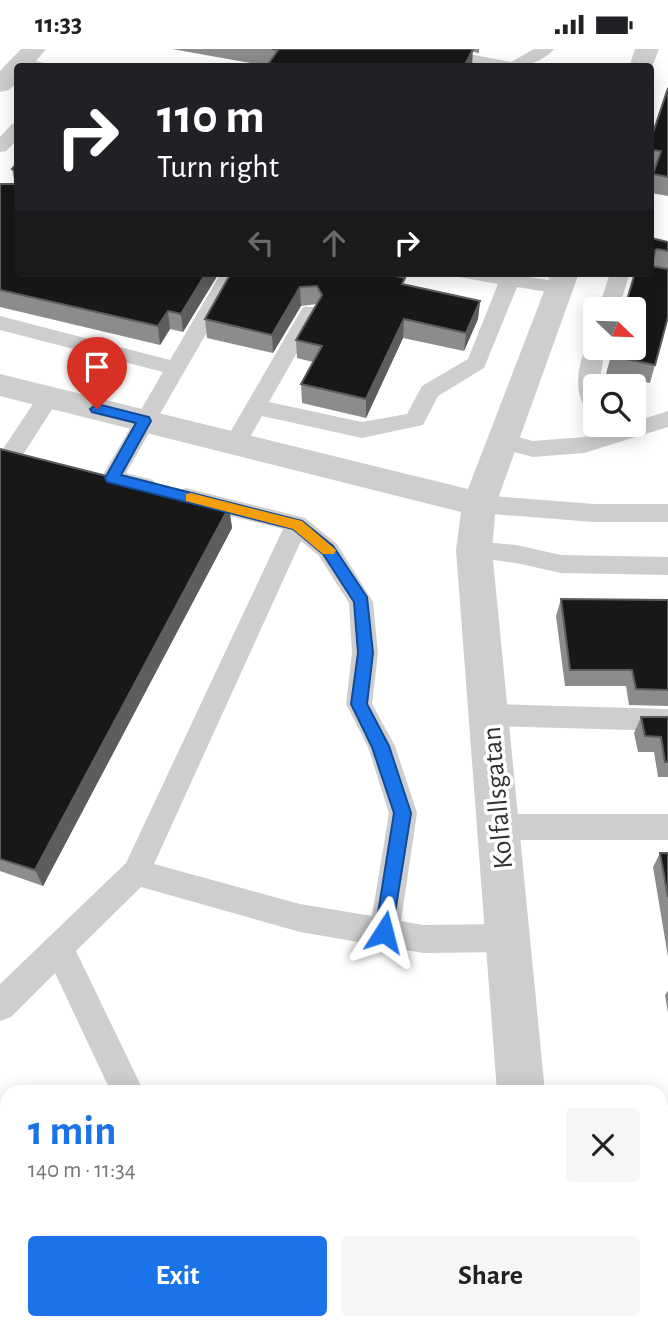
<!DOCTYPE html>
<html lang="en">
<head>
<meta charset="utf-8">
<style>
	:root { --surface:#fff; --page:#f6f6f6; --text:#202124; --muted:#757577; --accent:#1a73e8 }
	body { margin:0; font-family:"Alegreya Sans",sans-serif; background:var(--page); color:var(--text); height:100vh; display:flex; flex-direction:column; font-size:26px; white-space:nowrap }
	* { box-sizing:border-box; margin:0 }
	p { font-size:23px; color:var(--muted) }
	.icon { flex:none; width:38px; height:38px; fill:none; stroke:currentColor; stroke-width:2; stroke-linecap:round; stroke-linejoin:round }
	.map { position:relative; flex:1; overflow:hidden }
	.panel { position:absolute; left:0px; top:1036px; width:668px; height:245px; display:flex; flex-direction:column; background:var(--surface); border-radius:21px 21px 0 0; box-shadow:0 4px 18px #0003 }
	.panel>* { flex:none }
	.banner { position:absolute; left:14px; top:14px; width:640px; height:214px; border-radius:7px; box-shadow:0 4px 18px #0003; background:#202124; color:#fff; overflow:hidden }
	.needle { width:46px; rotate:113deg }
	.buttons { position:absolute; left:583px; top:248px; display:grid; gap:14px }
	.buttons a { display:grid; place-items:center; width:63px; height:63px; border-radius:7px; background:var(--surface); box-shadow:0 4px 18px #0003; font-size:35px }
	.pin { position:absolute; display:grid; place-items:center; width:60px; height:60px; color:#fff; margin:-72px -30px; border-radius:50% 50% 50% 0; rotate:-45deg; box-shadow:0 0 7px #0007 }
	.pin .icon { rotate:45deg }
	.me { position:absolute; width:77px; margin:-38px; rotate:9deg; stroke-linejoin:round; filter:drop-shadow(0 0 5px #0008) }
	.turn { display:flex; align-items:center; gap:24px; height:147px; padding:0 28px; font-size:32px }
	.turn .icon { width:91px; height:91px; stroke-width:2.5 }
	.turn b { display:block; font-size:49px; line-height:60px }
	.lanes { display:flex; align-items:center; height:66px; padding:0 28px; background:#0003; justify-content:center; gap:35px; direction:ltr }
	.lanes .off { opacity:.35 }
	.round { display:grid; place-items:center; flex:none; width:74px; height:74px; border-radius:7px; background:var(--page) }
	.headline { display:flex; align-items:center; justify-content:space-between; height:119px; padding:0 28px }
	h1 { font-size:42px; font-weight:700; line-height:52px; color:var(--accent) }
	.cta { display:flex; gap:14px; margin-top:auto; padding:14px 28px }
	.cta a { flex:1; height:80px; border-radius:7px; background:var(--accent); color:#fff; font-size:28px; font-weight:700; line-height:80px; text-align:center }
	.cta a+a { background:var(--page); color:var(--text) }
	.status { display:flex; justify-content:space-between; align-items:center; height:49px; padding:0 35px; background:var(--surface); direction:ltr }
	.status svg { height:19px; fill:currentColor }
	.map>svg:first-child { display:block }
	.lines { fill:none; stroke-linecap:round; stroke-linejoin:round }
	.lane { fill:#cecece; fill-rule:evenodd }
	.street { fill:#cecece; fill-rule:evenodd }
	.wall { fill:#8c8c8c }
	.shaded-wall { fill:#5d5d5d }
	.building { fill:#181818; stroke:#5d5d5d; stroke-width:2 }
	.route { fill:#1a73e8; stroke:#114b97; stroke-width:2 }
	.slow { fill:#f59e0b }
	.labels { text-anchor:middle; stroke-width:7; stroke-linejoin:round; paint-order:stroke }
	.street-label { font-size:28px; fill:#313131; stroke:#fff }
</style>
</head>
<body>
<div class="status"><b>11:33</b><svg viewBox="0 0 49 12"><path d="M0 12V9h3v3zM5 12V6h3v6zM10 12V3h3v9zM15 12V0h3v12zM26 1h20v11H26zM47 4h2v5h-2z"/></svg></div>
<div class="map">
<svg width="668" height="1281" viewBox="0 0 668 1281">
	<rect width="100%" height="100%" fill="#fff"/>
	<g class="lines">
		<path class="lane" d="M408 0H442L511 13 534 0H554C525 34 454 12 416 5Z
			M21 9 49 15 51 18 15 17 13 14Z
			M18 74V90L6 102 0 103V88L12 75Z
			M221 224H241L126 424 153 431 157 437 153 443 145 445 104 435 101 429 163 323 0 281V267L170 311Z
			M456 224H505L560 233 567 235 570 239 567 243 560 245 517 238 484 319 438 347 423 376 362 389 262 367 243 400 235 402 227 400 224 394 300 263 303 258H317L320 263 269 353 362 373 407 365 422 337 468 310 498 235 459 228Z
			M610 224H630L618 261H598Z
			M595 292V299H605L599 338H595V366L587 363C574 342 577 322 585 299L588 294Z
			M49 341 57 343 60 348 17 415 9 417 1 415V403L41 343Z
			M668 362V378L584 404 533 408 494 398 491 392 494 386 502 384 533 392 584 388 622 376H634V373Z
			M186 439 305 469 337 495 373 553 378 604 372 655 395 697 417 764 401 872 423 876 508 875 519 879 523 889 519 899 508 903 423 904 300 883 141 838 76 902 144 1043H111L55 924 11 968 0 972V935L126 814 283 480 178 454 174 448 178 442ZM301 492 319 507 349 554 352 604 346 655 368 698 389 764 372 867 300 855 154 815Z
			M479 446 594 455H668V473H594L479 464 471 461 467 455 471 449Z
			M474 492 516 496 561 506 668 508V526L561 524 516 514 465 507 462 501 465 495Z
			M488 655 668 660V682L488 677 479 674 475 666 479 658Z
			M498 765H668V791H498L488 787 484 778 488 769Z
			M662 1053H668V1087L662 1086Z
			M0 1058 7 1061V1095L0 1092Z
			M415 1274H492L495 1281H418Z"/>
		<path class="street" d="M21 0H46L31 18H18V32L9 41 0 43V22Z
			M635 0H659L651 21V18H629Z
			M551 224H579L496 455 492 501 545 1043H497L456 501 461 463 0 347V325L468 440Z
			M513 1274H567L568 1281H514Z"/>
	</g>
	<path class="wall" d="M172 0H479V4L473 3 267 17Z
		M668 39V147L651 144V135L655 121 651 120V90Z
		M12 120 219 224 183 283 170 280 160 296 0 258V135H15Z
		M651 189 668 193V268L650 334 606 325 613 299 651 224Z
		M231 224 404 236 480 252 478 270 464 302 403 289 366 369 302 354 301 335 313 313 297 309 296 291 317 255 301 257 273 304 207 289 205 270Z
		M0 400 229 458 232 479 43 837 0 822Z
		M561 550 668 551V657L629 656 626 637H565L556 567Z
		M641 668H668V728H658L654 703H638L634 684Z
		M660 804H668V908L653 818Z
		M668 942V964L665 946Z
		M632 1274H662L668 1281H633Z"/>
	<path class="shaded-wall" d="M473 0 472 18H464Z
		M657 200 652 218 651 219V212L653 203Z
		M206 224H219L183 283 181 265Z
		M300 238 301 257 273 304 272 286Z
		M480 252 478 270 464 302 466 284Z
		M168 262 170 280 160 296 158 277Z
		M404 270 403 289 366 369V350Z
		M229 458 232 479 43 837 35 821Z"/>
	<path class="building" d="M272 0H473L464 18H266L278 1Z
		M668 39V128L653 125 661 102 651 101V90Z
		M18 113V224H206L181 265 168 262 158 277 0 241V135H15L16 122 12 120Z
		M651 189 668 193V202L657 200 653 203H651Z
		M651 217 668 220V268L655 316 611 307 613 299H634V261H624L635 224H651Z
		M231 224H381L405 229 402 235 480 252 466 284 404 270 366 350 301 335 322 297 296 291 322 246 317 237 300 238 272 286 205 270Z
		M0 400 229 458 35 821 0 810Z
		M561 550 668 551V641L636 640 632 621H570Z
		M641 668H668V713H665L661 688 645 687Z
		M660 804H668V848Z
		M662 1122H668V1281H642L641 1274H662Z"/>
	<path class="route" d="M97 355 149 368 151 372 121 426 302 472 333 497 367 548 373 604 367 655 389 697 411 764 391 889 384 892 378 889 375 883 394 764 372 698 351 655 358 604 354 553 323 505 293 480 107 433 105 429 136 374 92 363 90 360Z"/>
	<path class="slow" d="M191 444 302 472 336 501 334 505H323L293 480 186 452V445Z"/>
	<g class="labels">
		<g class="street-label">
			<text transform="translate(496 749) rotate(-95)" y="10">Kolfallsgatan</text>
		</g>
	</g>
</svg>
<div class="buttons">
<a><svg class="needle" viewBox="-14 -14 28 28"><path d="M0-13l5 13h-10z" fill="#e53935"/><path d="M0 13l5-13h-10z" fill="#757577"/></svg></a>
<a><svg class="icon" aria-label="search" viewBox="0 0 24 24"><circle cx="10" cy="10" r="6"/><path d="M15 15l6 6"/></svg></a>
</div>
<div class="pin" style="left:97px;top:360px;background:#d93025"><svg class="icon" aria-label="arrive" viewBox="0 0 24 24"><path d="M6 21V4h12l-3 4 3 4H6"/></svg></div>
<svg class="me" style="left:384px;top:883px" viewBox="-20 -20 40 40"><path d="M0-17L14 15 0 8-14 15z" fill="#1a73e8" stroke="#fff" stroke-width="4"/></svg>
<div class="banner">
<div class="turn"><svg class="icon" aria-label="right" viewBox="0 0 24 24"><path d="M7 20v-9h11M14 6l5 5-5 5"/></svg><div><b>110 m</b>Turn right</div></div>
<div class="lanes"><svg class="icon off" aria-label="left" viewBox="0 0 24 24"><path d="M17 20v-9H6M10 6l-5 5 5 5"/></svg><svg class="icon off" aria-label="ahead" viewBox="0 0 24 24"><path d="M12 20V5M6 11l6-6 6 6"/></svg><svg class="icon" aria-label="right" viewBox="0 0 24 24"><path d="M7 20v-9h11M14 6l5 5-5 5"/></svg></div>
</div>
<section class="panel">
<div class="headline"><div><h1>1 min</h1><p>140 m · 11:34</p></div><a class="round"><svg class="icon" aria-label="close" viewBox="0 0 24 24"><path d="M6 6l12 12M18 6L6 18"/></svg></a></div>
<div class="cta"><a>Exit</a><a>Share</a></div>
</section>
</div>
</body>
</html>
